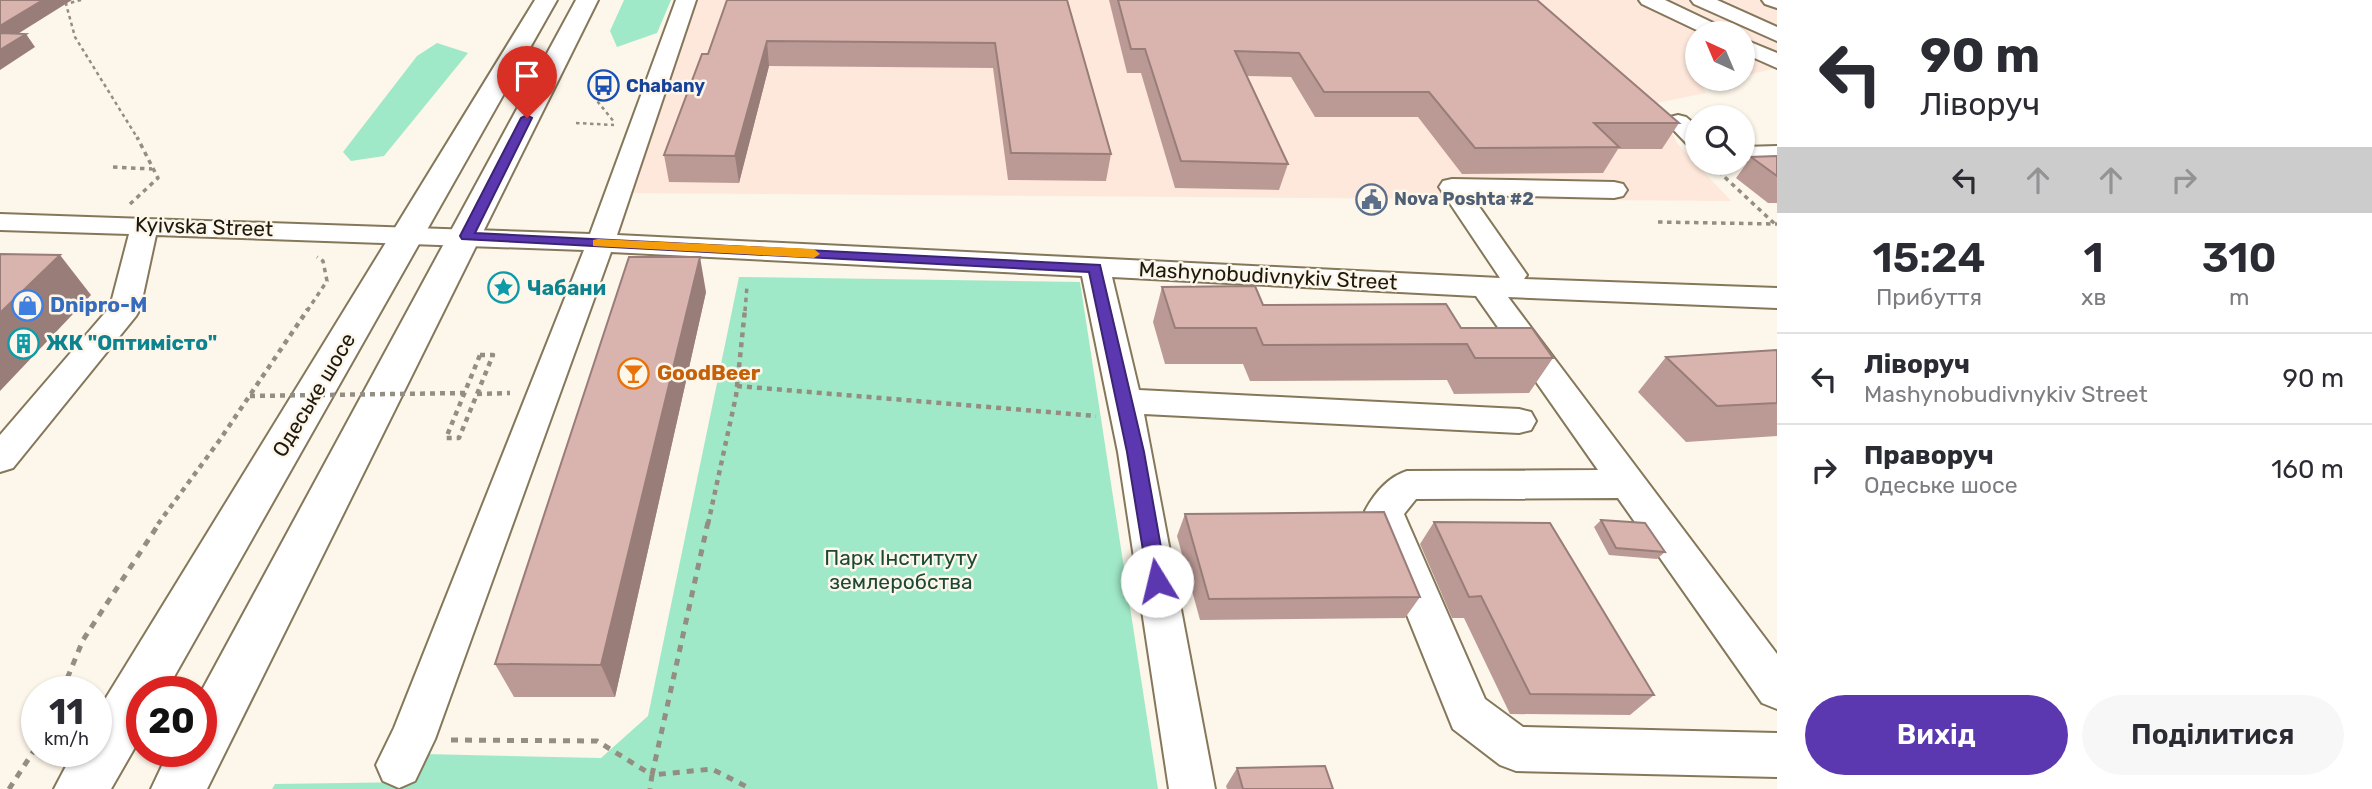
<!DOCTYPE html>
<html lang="uk">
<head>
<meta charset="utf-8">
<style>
	:root { --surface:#fff; --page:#f7f7f7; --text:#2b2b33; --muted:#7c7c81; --line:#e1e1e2; --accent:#5b38b0 }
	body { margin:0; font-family:Rubik,sans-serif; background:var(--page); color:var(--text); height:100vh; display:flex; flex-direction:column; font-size:26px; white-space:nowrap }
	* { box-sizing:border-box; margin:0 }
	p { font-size:23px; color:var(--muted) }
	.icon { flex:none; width:38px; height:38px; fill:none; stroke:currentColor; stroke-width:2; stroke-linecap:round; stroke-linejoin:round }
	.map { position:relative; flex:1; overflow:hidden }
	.drawer { display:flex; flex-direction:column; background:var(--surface); width:595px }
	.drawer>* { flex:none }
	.hud { background:#fff; color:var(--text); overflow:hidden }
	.needle { width:46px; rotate:316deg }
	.tools { position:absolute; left:1685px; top:21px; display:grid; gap:14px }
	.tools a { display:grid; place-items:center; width:70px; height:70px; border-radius:50%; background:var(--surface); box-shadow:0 2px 5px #0004; font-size:35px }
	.speed { position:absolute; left:21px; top:676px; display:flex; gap:14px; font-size:35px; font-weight:700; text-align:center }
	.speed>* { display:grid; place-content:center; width:91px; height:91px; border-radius:50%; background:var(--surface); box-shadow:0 2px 5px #0004; line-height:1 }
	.speed small { font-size:18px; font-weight:400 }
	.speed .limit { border:10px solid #d22; background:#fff; color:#111 }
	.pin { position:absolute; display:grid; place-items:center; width:60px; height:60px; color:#fff; margin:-72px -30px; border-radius:50% 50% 50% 0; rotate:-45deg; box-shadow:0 0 7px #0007 }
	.pin .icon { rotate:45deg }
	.me { position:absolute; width:77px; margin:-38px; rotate:351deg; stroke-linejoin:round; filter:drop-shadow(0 0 5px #0008) }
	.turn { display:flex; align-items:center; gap:24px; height:147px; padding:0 28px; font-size:32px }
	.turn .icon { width:91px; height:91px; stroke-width:2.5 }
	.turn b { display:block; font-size:49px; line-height:60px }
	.lanes { display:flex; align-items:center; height:66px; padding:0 28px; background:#0003; justify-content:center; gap:35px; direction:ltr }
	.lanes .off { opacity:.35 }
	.eta { display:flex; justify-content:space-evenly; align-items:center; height:119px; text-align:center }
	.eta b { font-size:42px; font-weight:600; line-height:49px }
	.primary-button { display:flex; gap:14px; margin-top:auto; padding:14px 28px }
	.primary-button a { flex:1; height:80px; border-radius:42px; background:var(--accent); color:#fff; font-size:28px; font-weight:600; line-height:80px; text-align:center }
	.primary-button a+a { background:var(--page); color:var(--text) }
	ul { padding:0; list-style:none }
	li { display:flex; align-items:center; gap:21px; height:91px; padding:0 28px; border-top:2px solid var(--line) }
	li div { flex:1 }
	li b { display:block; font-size:26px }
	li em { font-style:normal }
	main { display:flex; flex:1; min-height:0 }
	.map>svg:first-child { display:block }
	.industrial { fill:#fee8db }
	.green { fill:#a0e9c8 }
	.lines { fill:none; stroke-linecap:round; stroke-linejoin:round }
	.minor-casing { stroke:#85775a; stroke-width:4 }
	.highway-casing { stroke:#85775a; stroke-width:4 }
	.path-far3 { stroke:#948d81; stroke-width:2.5; stroke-dasharray:3.5 3.5; stroke-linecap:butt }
	.path-far2 { stroke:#948d81; stroke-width:3.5; stroke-dasharray:4.5 4.5; stroke-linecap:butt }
	.path-far1 { stroke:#948d81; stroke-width:4.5; stroke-dasharray:5 5; stroke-linecap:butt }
	.path { stroke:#948d81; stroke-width:5; stroke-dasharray:7 7; stroke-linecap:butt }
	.minor { fill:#fff; fill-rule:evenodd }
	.highway { fill:#fff; fill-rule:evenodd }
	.path-bridge { stroke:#948d81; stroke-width:4.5; stroke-dasharray:5 5; stroke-linecap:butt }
	.wall { fill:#bb9a95 }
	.shaded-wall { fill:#987d79 }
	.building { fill:#d9b3ad; stroke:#987d79; stroke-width:2 }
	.route { fill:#5b38b0; stroke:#3b2472; stroke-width:2 }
	.slow { fill:#f59e0b }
	.labels { text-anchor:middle; stroke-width:5; stroke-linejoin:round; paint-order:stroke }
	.far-transit-label { font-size:18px; font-weight:bold; fill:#164399; stroke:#fdf6ea; text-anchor:start }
	.far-service-label { font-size:18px; font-weight:bold; fill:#4e5e75; stroke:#fdf6ea; text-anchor:start }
	.street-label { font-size:21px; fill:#1e190d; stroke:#fdf6ea }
	.culture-label { font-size:21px; font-weight:bold; fill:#0d838f; stroke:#fdf6ea; text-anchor:start }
	.shop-label { font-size:21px; font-weight:bold; fill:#366cbe; stroke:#fdf6ea; text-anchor:start }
	.food-label { font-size:21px; font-weight:bold; fill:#c56008; stroke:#fdf6ea; text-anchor:start }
	.park-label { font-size:21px; fill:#1c4937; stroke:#fdf6ea }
</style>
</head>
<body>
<main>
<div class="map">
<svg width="1777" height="789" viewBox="0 0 1777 789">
	<rect width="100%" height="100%" fill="#fdf6ea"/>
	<path class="industrial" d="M686 0H1777V68L1743 76V33H1698V79H1730L1702 86 1706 93 1656 103 1677 143 1731 201 619 193Z"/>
	<path class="green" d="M624 0H671L657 33 617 47 610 31Z
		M437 43 468 53 384 156 351 161 343 152 417 56Z
		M739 277 1080 282 1158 789H272L275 784 414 782 425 754 601 758 648 716Z"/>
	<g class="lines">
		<defs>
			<path id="minor" d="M676 0H696L617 235 1500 278 1439 187 1443 181 1452 179 1614 182 1623 184 1627 190 1623 196 1614 198 1471 195 1527 275 1524 279 1777 288V308L1508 297 1777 654V709L1762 703 1618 498 1416 499 1404 514 1485 699 1523 727 1777 733V777L1516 771 1500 765 1453 729 1365 511C1374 494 1388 477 1407 471L1598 470 1476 296 1112 277 1139 390 1519 409 1531 412 1536 421 1531 430 1519 433 1144 414 1215 789H1169L1118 452 1082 276 611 252 435 739 415 781 399 788 383 781 376 765 394 728 584 250 156 235 140 309 136 316 13 468 0 472V435L110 307 129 234 0 230V214L590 234Z
				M1639 0H1665L1726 29 1729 33H1703L1642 4Z
				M1691 0H1717L1777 27V41L1694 4Z
				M1762 0H1777V8L1765 4Z
				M1743 39 1777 53V68L1743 53Z
				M1678 115 1686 117 1698 127V148L1689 146 1666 122 1670 117Z
				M1777 146V160L1743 161V147Z"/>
			<path id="highway" d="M535 0H557L166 691H142V735L111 789H54L74 751H96V714Z
				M576 0H598L207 789H151L169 751H201V692Z"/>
		</defs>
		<use href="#minor" class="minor-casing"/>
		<use href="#highway" class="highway-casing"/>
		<path class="path-far3" d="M81 0 66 4 75 37 138 139
			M593 96 615 123
			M576 123 614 125"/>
		<path class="path-far2" d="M1715 163 1717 170 1776 225
			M113 167 152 169
			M130 204 158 178 137 137
			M1658 222 1777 224
			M307 311 327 281 323 261 317 257
			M745 311 747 286"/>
		<path class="path-far1" d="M480 355H493L459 438H446Z
			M737 386 1096 416
			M477 394 510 393
			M158 524 219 441 308 309
			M708 524 736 396 745 309"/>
		<path class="path" d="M708 522 652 775 712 769 751 789
			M62 691 83 640 160 522
			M451 740 597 741 652 775 650 789
			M9 789 37 746"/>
		<use href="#minor" class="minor"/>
		<use href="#highway" class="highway"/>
		<path class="path-bridge" d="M250 396 465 393"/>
	</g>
	<path class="wall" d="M727 0H1067L1111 154 1106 181 1008 180 993 68 769 66 739 183 669 182 664 155 708 54Z
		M1109 0H1537L1679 123 1662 149H1618L1603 173 1462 174 1418 117H1315L1291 77 1247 76 1288 164 1279 190 1175 188 1141 73H1127Z
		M1777 156V203H1768L1736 178 1751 157Z
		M1162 287 1263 305 1461 328 1553 358 1529 393 1454 394 1447 380 1250 381 1243 364H1165L1153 322Z
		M706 292 615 697H514L495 664Z
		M1777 350V436L1686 442 1638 392 1666 357Z
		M1185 514 1420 597 1405 618 1200 620 1177 536Z
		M1601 520 1665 552 1657 559 1609 555 1594 527Z
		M1434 522 1654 695 1630 715 1510 714 1464 618H1452L1420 544Z
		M1237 768 1333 789H1227L1226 786Z"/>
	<path class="shaded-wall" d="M43 0H72L0 45V26Z
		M26 34 35 47 0 70V50Z
		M767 41 769 66 739 183 735 156Z
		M60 255 91 295 0 391V313Z
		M700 257 706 292 615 697 601 665Z"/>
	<path class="building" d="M0 0H43L0 26Z
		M727 0H1067L1111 154 1011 153 995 43 767 41 735 156 664 155 702 54H708Z
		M1118 0H1537L1679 123H1594L1619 147 1475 148 1429 92H1324L1299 53 1235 51 1288 164 1181 161 1145 49H1131Z
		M0 33 26 34 0 50Z
		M1777 156V176L1751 157Z
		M0 254 60 255 0 313Z
		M629 257H700L601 665 495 664Z
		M1255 286 1263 305 1446 304 1461 328H1532L1553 358H1475L1467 344 1263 345 1256 328H1175L1162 287Z
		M1777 350V403L1717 406 1666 357Z
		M1384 512 1420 597 1209 599 1185 514Z
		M1601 520 1645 523 1665 552 1616 548Z
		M1434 522 1550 523 1654 695 1530 694 1481 596 1469 597Z
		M1325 766 1333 789H1243L1237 768Z"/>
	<path class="route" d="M527 115 532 118 475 233 1100 265 1144 452 1167 581 1164 587 1157 589 1151 587 1148 581 1127 452 1089 272 462 239 460 236 521 118Z"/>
	<path class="slow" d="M598 239 814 249 820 254 814 258 593 246V240Z"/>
	<defs>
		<symbol id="bus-ring" viewBox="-11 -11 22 22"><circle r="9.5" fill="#fdf6ea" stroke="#1a4fb4" stroke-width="1.5"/><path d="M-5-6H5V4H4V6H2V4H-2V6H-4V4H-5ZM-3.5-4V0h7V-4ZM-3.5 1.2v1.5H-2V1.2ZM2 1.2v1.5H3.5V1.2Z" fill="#1a4fb4"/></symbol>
		<symbol id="civic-ring" viewBox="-11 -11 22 22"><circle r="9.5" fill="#fdf6ea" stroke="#5c6f8a" stroke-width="1.5"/><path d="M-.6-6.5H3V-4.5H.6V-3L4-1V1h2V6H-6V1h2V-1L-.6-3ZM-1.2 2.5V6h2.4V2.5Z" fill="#5c6f8a"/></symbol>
		<symbol id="sight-ring" viewBox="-11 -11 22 22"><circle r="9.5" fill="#fdf6ea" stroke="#0f9aa8" stroke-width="1.5"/><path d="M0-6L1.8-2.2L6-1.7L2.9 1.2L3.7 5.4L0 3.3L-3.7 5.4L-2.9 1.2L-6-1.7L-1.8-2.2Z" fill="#0f9aa8"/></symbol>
		<symbol id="shop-ring" viewBox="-11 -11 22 22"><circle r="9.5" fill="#fdf6ea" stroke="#3f7fe0" stroke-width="1.5"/><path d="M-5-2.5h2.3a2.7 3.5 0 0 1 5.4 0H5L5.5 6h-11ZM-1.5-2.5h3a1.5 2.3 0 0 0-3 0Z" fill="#3f7fe0"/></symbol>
		<symbol id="building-ring" viewBox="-11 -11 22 22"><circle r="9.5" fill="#fdf6ea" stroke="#0f9aa8" stroke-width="1.5"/><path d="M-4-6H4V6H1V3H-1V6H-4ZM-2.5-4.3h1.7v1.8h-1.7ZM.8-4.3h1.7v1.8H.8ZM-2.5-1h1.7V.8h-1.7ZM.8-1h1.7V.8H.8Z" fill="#0f9aa8"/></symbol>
		<symbol id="bar-ring" viewBox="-11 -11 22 22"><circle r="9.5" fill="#fdf6ea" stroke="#e8710a" stroke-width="1.5"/><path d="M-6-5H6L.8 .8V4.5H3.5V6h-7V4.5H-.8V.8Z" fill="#e8710a"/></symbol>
	</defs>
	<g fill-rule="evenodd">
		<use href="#bus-ring" x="586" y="68" width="35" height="35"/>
		<use href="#civic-ring" x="1354" y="182" width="35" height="35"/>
		<use href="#sight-ring" x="486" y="270" width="35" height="35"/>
		<use href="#shop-ring" x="10" y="288" width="35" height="35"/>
		<use href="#building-ring" x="6" y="326" width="35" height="35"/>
		<use href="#bar-ring" x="616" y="356" width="35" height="35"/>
	</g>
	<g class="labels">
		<g class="far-transit-label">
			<text x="626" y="92">Chabany</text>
		</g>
		<g class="far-service-label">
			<text x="1394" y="205">Nova Poshta #2</text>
		</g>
		<g class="street-label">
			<text transform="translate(204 227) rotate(2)" y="7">Kyivska Street</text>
			<text transform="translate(1268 276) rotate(3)" y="7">Mashynobudivnykiv Street</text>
			<text transform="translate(314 395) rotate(-59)" y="7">Одеське шосе</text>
		</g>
		<g class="culture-label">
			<text x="527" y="295">Чабани</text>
			<text x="46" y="350">ЖК "Оптимісто"</text>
		</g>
		<g class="shop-label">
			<text x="50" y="312">Dnipro-M</text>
		</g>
		<g class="food-label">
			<text x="657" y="380">GoodBeer</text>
		</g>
		<g class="park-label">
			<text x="901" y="565">Парк Інституту<tspan x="901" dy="24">землеробства</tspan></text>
		</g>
	</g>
</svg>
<div class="tools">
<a><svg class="needle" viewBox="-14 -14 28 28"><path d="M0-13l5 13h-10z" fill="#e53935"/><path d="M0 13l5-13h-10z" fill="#7c7c81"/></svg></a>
<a><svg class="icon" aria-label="search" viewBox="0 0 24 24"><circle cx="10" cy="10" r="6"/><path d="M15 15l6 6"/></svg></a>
</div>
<div class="speed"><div>11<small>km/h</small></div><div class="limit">20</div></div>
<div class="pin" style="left:527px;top:118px;background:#d93025"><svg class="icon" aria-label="arrive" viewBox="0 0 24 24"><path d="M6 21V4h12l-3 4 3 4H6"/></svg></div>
<svg class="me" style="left:1157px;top:581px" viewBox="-20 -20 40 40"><circle r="19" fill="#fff"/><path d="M0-13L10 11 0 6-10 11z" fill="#5b38b0"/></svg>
</div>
<section class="drawer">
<div class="hud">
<div class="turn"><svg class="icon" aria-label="left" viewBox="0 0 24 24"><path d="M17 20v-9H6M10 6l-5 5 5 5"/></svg><div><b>90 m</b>Ліворуч</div></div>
<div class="lanes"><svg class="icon" aria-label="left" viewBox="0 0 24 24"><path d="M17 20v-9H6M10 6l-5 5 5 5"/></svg><svg class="icon off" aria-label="ahead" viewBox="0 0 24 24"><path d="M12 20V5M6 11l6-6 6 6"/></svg><svg class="icon off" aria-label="ahead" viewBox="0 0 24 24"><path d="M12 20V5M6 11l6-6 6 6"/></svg><svg class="icon off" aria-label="right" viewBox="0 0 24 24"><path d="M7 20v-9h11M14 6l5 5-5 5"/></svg></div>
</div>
<div class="eta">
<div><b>15:24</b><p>Прибуття</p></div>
<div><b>1</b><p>хв</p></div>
<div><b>310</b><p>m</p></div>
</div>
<ul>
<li><svg class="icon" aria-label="left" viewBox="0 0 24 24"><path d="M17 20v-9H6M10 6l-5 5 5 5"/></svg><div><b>Ліворуч</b><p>Mashynobudivnykiv Street</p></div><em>90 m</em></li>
<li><svg class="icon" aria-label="right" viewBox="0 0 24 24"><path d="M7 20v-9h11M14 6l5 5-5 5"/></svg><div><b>Праворуч</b><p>Одеське шосе</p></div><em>160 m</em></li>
</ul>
<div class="primary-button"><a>Вихід</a><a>Поділитися</a></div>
</section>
</main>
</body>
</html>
